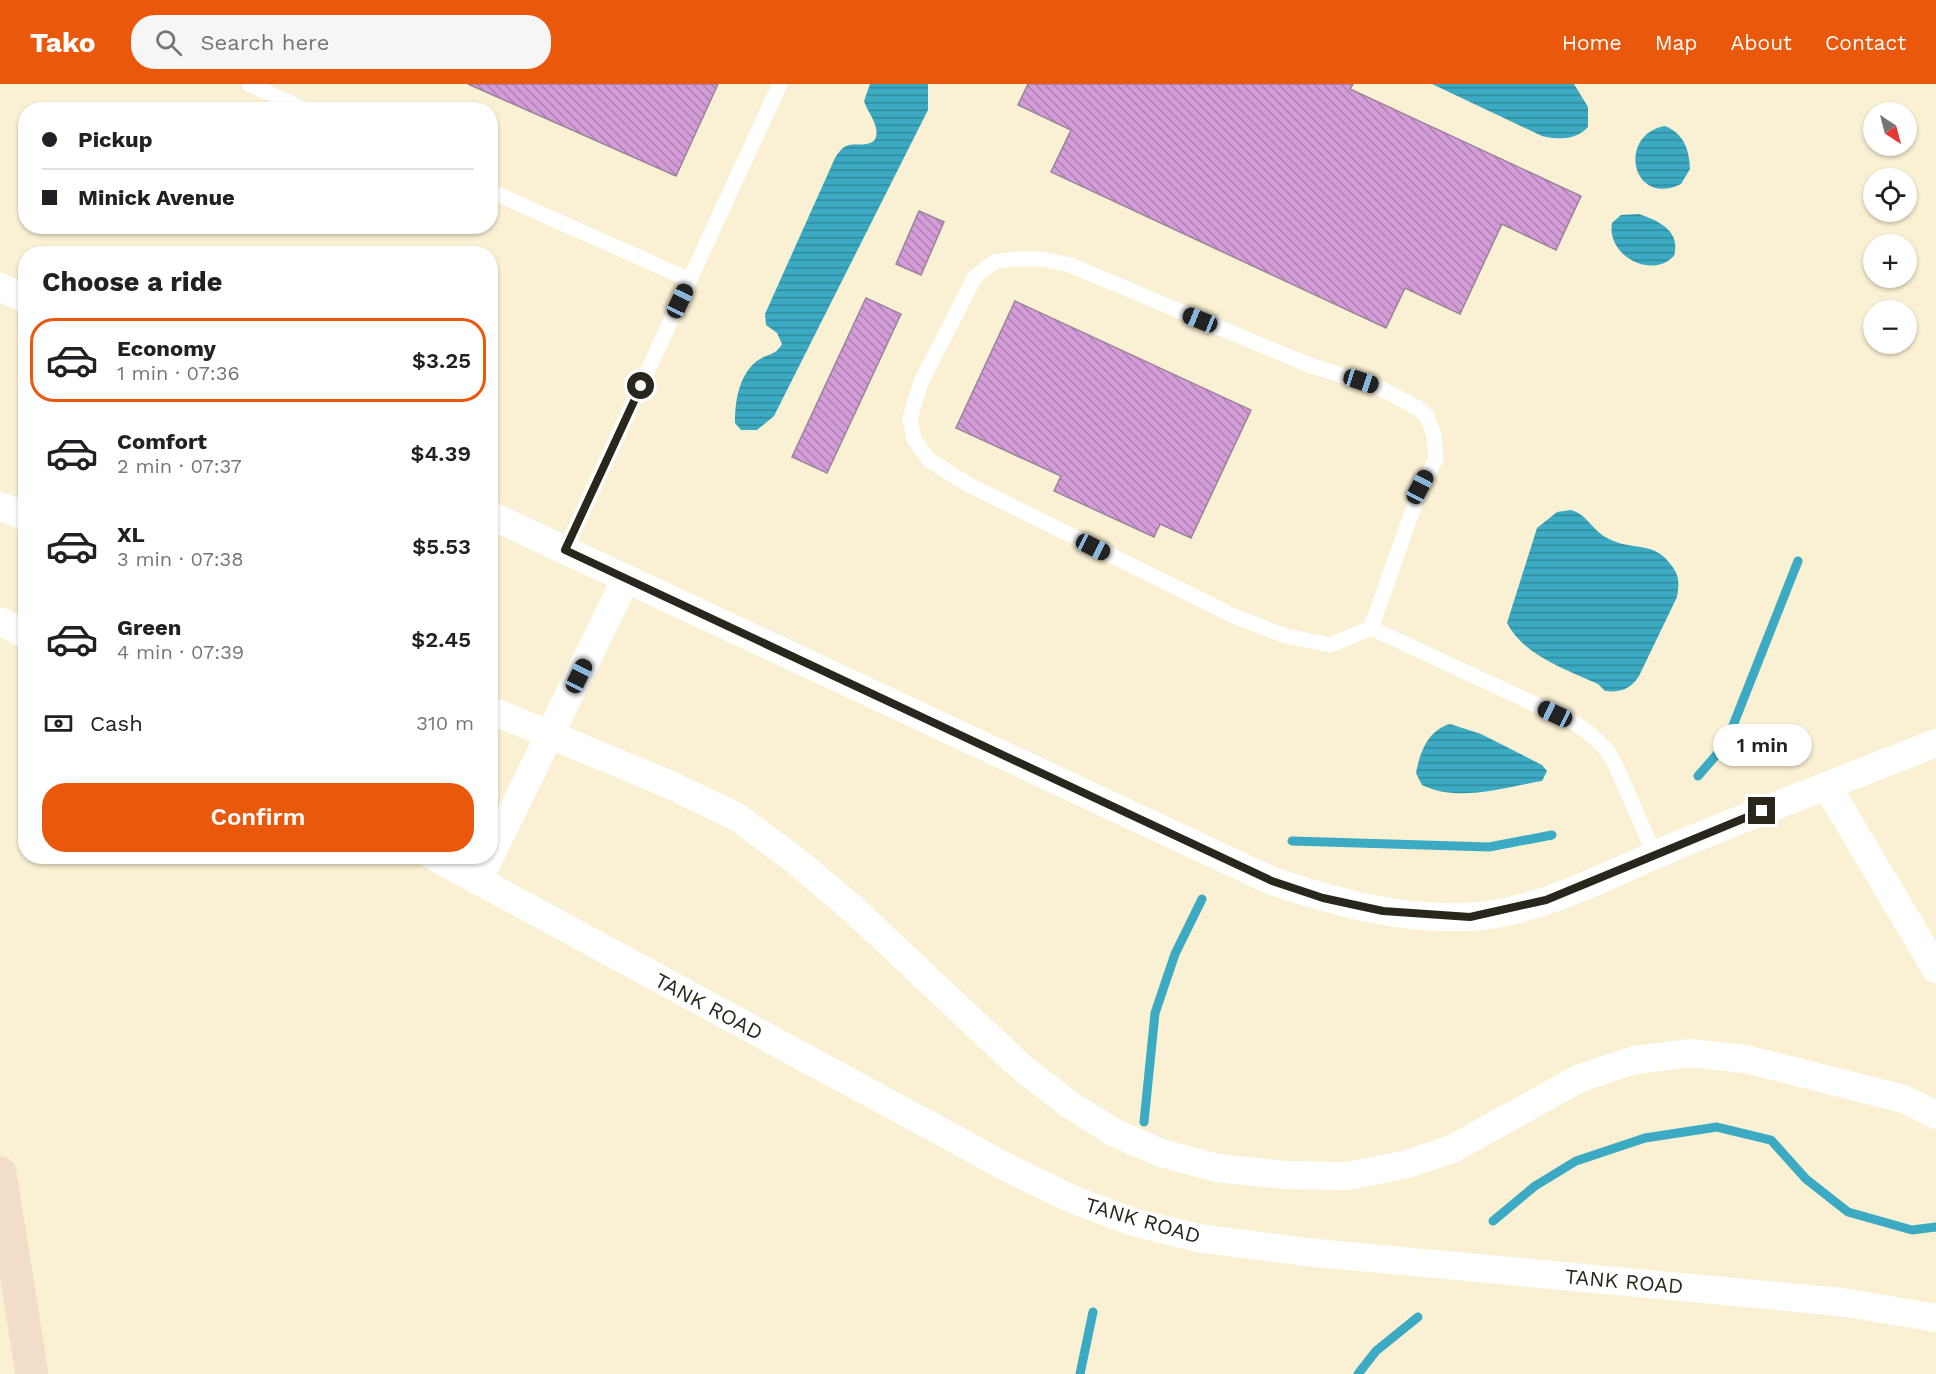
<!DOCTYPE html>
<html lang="en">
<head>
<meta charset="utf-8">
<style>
	body { margin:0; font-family:"Work Sans",sans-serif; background:#f6f6f6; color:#202124; height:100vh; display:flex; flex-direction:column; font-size:22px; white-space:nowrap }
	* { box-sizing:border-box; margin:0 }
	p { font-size:20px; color:#757577 }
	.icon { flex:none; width:33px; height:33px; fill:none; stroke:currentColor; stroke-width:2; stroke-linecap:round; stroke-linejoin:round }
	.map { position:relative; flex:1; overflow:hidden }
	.panel { position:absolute; left:18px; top:162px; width:480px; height:618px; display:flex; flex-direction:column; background:#fff; border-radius:24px; box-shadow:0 2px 4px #0004 }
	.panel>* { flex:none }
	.hud { position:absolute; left:18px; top:18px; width:480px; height:132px; border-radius:24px; box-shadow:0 2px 4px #0004; display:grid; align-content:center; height:132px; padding:0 24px; background:#fff }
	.needle { width:39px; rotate:144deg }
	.controls { position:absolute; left:1863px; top:18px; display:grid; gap:12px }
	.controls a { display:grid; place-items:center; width:54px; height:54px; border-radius:50%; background:#fff; box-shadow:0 2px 4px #0004; font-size:30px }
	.end { position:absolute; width:27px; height:27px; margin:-14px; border:8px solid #29261b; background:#fff; box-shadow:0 0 0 3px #fff }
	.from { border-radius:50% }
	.bubble { position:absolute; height:42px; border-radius:21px; background:#fff; box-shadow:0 2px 4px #0004; font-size:20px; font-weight:600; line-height:42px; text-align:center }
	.car { position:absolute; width:18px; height:36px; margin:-18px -9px; border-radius:8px; box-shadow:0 0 4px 2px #0007; background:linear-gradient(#222 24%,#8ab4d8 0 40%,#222 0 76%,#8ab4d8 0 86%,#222 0) }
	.hud b { display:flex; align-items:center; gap:21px; height:57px; font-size:22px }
	.hud b+b { border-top:2px solid #e0e0e0 }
	.hud i { width:15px; height:15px; background:#202124 }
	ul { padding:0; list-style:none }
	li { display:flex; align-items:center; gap:18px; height:84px; margin:0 12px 9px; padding:0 12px; border:3px solid transparent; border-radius:24px }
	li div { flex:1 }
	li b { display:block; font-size:22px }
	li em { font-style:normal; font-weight:600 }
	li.on { border-color:#ea580c }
	li>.icon { width:54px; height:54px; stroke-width:1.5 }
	h2 { padding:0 24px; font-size:27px; line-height:72px }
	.pay { display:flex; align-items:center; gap:15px; height:66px; padding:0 24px; font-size:22px }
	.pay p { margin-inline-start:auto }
	.action { display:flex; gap:12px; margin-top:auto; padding:12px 24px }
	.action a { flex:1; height:69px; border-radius:24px; background:#ea580c; color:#fff; font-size:24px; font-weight:600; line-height:69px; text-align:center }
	header { display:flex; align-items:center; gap:36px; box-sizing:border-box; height:84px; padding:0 30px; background:#ea580c; color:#fff }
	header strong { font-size:28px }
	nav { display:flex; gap:33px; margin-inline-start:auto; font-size:21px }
	.search { width:420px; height:54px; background:#f6f6f6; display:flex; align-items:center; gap:15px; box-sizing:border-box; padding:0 21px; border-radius:24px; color:#757577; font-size:22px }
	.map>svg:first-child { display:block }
	.water { fill:url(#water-rules) }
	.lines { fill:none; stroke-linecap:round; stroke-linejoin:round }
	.stream { stroke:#3baac2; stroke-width:9 }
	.building { fill:url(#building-back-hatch); stroke:#99849a; stroke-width:1.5 }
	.lane { stroke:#fff; stroke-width:15 }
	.street { stroke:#fff; stroke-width:28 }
	.secondary { stroke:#f2ddc8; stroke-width:33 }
	.route { stroke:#29261b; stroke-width:8 }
	.labels { text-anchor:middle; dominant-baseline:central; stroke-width:4.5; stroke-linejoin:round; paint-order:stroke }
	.street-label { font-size:21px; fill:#29261b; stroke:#fff }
</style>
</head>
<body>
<header>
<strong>Tako</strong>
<div class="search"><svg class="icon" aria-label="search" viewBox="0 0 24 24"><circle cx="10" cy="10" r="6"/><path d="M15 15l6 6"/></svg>Search here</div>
<nav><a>Home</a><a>Map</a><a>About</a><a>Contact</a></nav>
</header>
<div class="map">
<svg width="1936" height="1290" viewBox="0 0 1936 1290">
	<defs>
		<pattern id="water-rules" width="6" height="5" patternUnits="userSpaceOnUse" patternTransform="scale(1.5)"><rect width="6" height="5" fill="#3baac2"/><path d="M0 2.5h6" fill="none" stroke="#328a9d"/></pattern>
		<pattern id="building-back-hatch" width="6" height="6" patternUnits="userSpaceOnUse" patternTransform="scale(1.5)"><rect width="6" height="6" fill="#d49cd8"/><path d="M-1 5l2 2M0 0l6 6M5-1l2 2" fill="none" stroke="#ac7fae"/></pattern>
	</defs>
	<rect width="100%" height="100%" fill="#faf1d4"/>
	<g class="water">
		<path d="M870,0H928V26L774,332L757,346H741L735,339C735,317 739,288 760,275C770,269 776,271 782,260L777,249L766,241L765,230L835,74C838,69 843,62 849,61C860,59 880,65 876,44C874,34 867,27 864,17Z"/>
		<path d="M1432,0H1574L1588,23V43C1576,56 1559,56 1542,52Z"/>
		<path d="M1665,42C1684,50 1689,65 1690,85L1681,100C1631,124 1617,50 1665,42Z"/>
		<path d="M1639,130C1659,137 1681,147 1674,172C1651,196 1606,171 1612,139L1621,131Z"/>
		<path d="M1571,426C1588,431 1592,446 1607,454C1632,468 1653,455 1672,482C1680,493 1679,500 1677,513L1639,592C1631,605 1620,609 1605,607L1598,600C1566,585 1524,572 1507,539L1537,444L1557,428Z"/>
		<path d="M1450,640L1481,650L1542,681L1547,687L1542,697C1506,703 1457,719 1422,701L1416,689C1420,668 1428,646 1450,640Z"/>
	</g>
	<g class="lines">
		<g class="stream">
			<path d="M1698,692L1719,668L1732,644L1798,477"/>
			<path d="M1292,757L1489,763L1552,751"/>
			<path d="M1144,1038L1155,929L1175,870L1202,815"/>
			<path d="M1493,1137L1535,1102L1576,1077L1645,1054L1717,1043L1771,1056L1806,1095L1848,1128L1912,1146L1936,1143"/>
			<path d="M1080,1290L1093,1228"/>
			<path d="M1358,1290L1376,1267L1418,1233"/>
		</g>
	</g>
	<g class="building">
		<path d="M468,0H718L676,92Z"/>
		<path d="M1028,0H1353L1350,5L1581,112L1556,166L1502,140L1460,230L1405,204L1386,244L1051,88L1071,46L1018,21Z"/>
		<path d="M919,127L944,138L921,191L896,180Z"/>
		<path d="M866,214L901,230L827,389L792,373Z"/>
		<path d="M1015,217L1251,326L1191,454L1160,440L1154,453L1054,407L1061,392L956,344Z"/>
	</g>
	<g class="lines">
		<g class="lane">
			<path d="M249,0L306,26"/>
			<path d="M490,107L690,196"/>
			<path d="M565,466L780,0"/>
			<path d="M1371,544L1421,403L1436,375L1434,351L1427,332L1416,323L1376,302L1309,281L1070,181L1041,175H1015L994,178L975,193L921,298L910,335L914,355L929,376L971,402L1236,533L1286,552L1330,561L1371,544L1573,638L1589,649L1606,665L1616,682L1655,771"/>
		</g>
		<g class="street">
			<path d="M0,203L26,215"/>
			<path d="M0,422L26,433"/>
			<path d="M490,431L1272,797C1335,818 1400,836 1468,833C1537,830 1614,788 1678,761C1763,726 1850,693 1936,659"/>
			<path d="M0,537L26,551"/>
			<path d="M490,626L666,699L737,733L795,776L854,826L1020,982L1069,1020L1113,1048L1161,1069L1217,1084L1285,1091L1347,1092L1404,1081L1452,1065L1580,994L1635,976L1690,969L1745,975L1904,1015L1936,1031"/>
			<path d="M1827,702L1936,885"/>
			<path d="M433,772L1010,1085L1074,1116L1133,1138L1198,1154L1306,1168L1841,1218L1936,1234"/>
			<path d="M478,797L626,495"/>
		</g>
		<path class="secondary" d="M0,1089L32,1290"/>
	</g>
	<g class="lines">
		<path class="route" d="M641,302L565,466L1272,797L1323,814L1383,827L1470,833L1546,816L1762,727"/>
	</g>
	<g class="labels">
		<g class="street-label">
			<text transform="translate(709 922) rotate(28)">TANK ROAD</text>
			<text transform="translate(1143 1136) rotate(16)">TANK ROAD</text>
			<text transform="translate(1624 1197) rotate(5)">TANK ROAD</text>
		</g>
	</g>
</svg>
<div class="controls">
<a><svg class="needle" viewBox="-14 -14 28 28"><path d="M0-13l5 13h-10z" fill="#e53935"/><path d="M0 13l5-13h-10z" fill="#757577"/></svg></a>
<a><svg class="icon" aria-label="locate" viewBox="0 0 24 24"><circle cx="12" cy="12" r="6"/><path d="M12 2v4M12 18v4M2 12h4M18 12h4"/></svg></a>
<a>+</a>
<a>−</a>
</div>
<i class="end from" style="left:641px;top:302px"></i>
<i class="end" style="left:1762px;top:727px"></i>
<div class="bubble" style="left:1713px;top:640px;width:99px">1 min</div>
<i class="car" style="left:680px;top:217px;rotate:25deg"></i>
<i class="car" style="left:1200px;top:236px;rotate:292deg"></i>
<i class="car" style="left:1361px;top:297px;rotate:108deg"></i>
<i class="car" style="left:1420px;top:403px;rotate:28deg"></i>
<i class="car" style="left:1093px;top:463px;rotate:117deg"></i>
<i class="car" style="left:579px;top:592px;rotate:26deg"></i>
<i class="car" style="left:1555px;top:630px;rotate:295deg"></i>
<div class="hud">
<b><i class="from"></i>Pickup</b>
<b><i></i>Minick Avenue</b>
</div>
<section class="panel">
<h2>Choose a ride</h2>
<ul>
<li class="on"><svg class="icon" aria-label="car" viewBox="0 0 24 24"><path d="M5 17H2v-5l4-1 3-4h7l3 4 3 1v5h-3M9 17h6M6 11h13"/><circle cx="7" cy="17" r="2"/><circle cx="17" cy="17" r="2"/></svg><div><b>Economy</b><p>1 min · 07:36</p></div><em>$3.25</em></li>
<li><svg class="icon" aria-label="car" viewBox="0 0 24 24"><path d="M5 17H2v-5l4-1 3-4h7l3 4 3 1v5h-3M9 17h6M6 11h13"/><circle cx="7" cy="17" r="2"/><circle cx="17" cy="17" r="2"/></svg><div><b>Comfort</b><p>2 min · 07:37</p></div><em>$4.39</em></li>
<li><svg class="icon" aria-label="car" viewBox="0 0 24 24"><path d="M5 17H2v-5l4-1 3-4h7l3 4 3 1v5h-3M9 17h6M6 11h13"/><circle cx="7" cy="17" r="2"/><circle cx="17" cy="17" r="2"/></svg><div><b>XL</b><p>3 min · 07:38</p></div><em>$5.53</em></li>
<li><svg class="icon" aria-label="car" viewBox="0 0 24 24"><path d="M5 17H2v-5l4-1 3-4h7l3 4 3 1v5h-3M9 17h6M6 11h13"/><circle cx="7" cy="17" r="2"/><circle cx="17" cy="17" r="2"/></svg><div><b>Green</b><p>4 min · 07:39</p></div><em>$2.45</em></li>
</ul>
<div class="pay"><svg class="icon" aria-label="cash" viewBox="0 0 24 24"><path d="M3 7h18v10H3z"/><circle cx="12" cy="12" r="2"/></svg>Cash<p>310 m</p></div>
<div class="action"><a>Confirm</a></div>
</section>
</div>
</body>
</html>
